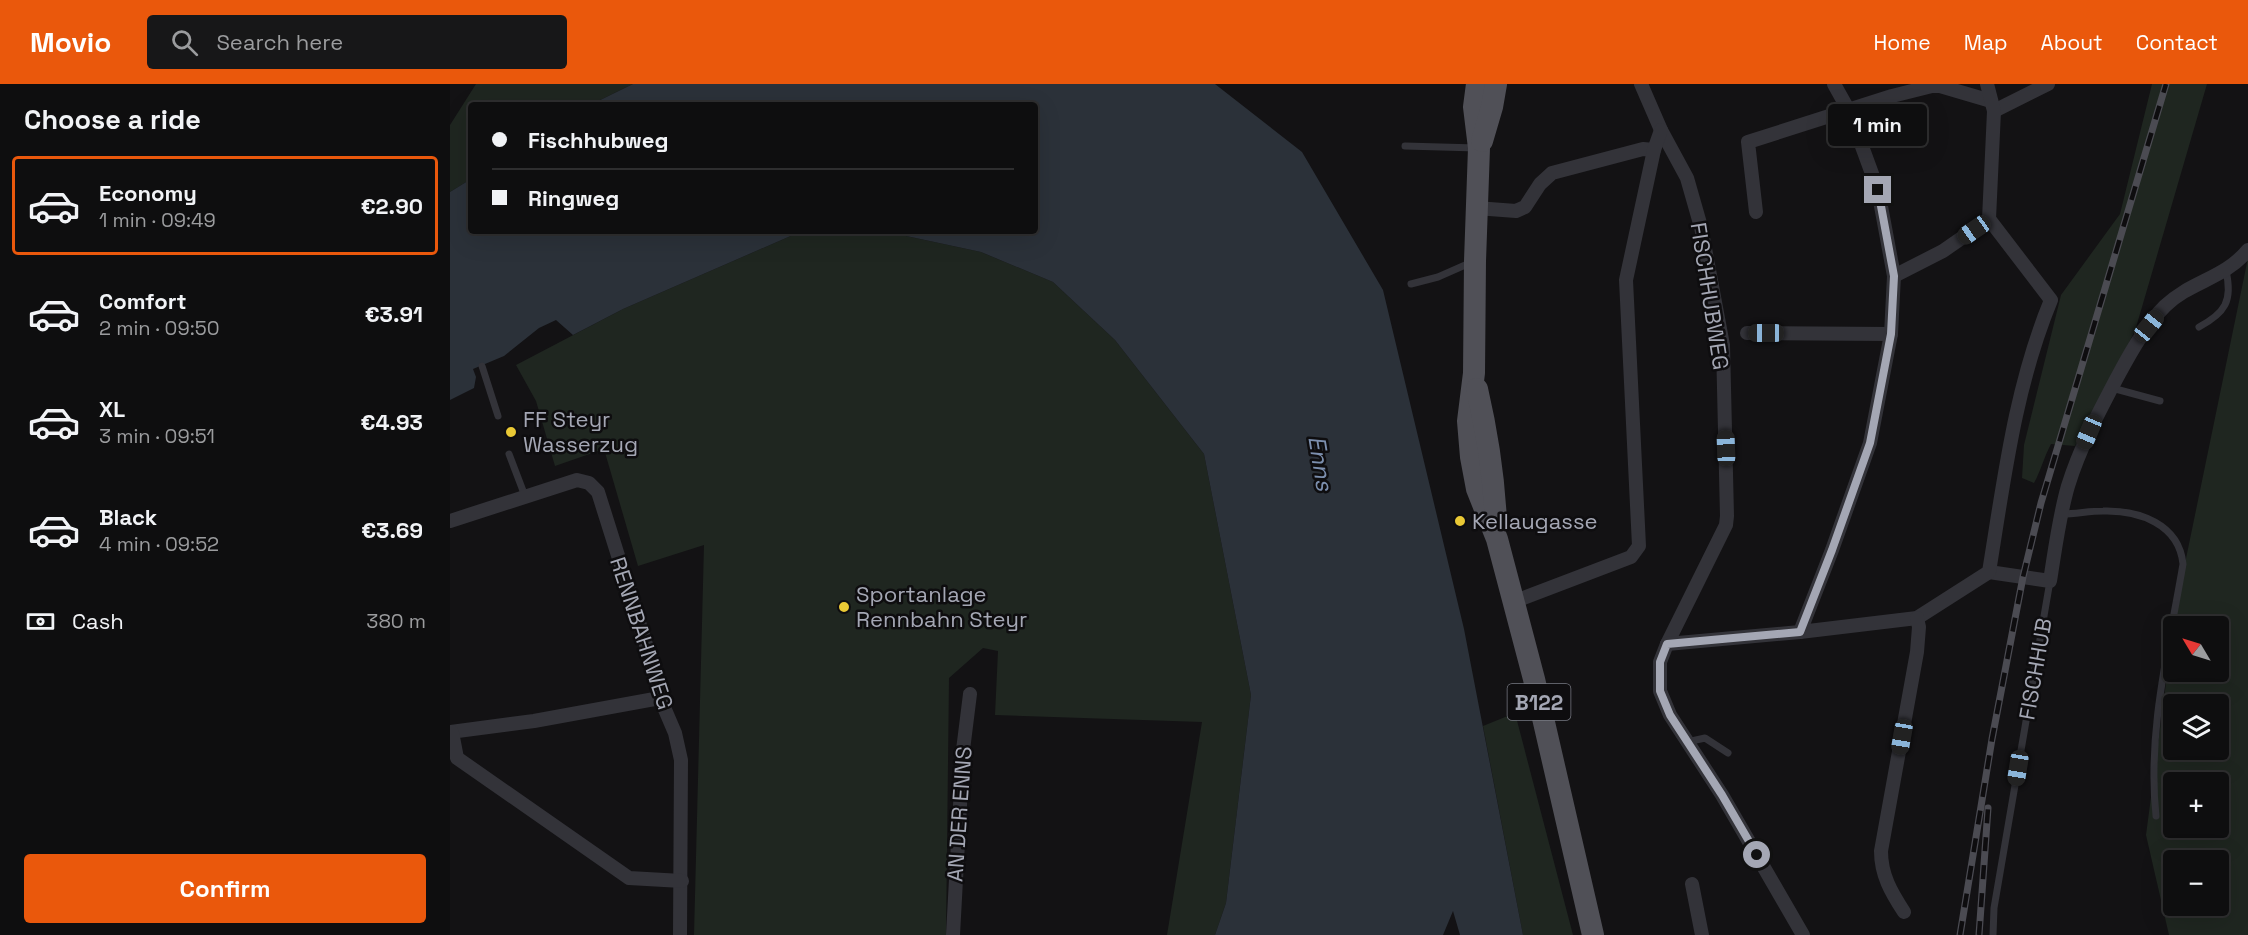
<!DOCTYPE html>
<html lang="en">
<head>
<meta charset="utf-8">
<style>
	body { margin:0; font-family:"Space Grotesk",sans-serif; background:#171718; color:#f1f3f6; height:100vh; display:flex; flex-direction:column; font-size:22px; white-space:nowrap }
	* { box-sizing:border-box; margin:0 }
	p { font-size:20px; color:#9b9c9e }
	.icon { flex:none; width:33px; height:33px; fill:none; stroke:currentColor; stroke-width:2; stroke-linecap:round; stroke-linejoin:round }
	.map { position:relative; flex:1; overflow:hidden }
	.drawer { display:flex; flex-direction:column; background:#0e0e0f; width:450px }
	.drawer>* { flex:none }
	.guide { position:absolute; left:18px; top:18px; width:570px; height:132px; border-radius:6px; box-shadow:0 6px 24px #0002,0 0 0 2px #2e2e2f; display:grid; align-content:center; height:132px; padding:0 24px; background:#0e0e0f }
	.needle { width:39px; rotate:308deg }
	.buttons { position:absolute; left:1713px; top:532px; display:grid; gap:12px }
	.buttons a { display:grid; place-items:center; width:66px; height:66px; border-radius:6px; background:#0e0e0f; box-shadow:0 6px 24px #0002,0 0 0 2px #2e2e2f; font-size:30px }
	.end { position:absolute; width:27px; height:27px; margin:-14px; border:8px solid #a4a7b4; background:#111; box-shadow:0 0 0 3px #111 }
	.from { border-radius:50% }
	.bubble { position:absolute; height:42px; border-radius:6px; background:#0e0e0f; box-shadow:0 6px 24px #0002,0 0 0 2px #2e2e2f; font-size:20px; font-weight:800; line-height:42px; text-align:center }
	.car { position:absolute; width:18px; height:36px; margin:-18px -9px; border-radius:8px; box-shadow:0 0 4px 2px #0007; background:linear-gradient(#222 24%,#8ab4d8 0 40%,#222 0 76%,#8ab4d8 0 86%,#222 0) }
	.guide b { display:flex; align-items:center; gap:21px; height:57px; font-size:22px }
	.guide b+b { border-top:2px solid #2e2e2f }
	.guide i { width:15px; height:15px; background:#f1f3f6 }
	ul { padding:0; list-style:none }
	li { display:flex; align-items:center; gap:18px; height:99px; margin:0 12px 9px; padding:0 12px; border:3px solid transparent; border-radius:6px }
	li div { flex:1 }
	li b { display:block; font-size:22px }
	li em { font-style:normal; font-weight:800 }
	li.current { border-color:#ea580c }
	li>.icon { width:54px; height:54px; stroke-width:1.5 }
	h2 { padding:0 24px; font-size:27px; line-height:72px }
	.pay { display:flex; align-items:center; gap:15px; height:66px; padding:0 24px; font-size:22px }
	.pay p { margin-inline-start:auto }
	.cta { display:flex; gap:12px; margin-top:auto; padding:12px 24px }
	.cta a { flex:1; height:69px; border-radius:6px; background:#ea580c; color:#fff; font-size:24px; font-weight:800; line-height:69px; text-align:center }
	header { display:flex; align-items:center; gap:36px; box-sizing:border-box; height:84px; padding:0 30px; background:#ea580c; color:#fff }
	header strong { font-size:28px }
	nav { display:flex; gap:33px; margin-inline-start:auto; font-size:21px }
	.search { width:420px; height:54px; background:#171718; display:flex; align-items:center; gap:15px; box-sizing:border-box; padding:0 21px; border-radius:6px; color:#9b9c9e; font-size:22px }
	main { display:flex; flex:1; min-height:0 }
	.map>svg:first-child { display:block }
	.green { fill:#1f2620; fill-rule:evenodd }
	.water { fill:#2b3139 }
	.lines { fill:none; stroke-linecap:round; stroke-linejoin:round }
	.lane { stroke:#333339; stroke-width:7 }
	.street { stroke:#333339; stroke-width:14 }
	.primary { stroke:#505057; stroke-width:22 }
	.rail-casing { stroke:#4b4b52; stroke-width:7 }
	.rail { stroke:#0e0d0f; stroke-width:4.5; stroke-dasharray:14; stroke-linecap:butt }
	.route { stroke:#a4a7b4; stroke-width:8 }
	.poi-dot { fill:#eac935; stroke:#0e0d0f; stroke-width:2 }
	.labels { text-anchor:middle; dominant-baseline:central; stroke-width:5; stroke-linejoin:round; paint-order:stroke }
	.shield { fill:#0e0d0f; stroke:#777982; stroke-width:1.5 }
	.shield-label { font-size:21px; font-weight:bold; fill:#a4a7b4 }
	.street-label { font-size:22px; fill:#a4a7b4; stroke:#0e0d0f }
	.poi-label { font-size:22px; fill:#a4a7b4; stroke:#0e0d0f; text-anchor:start }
	.water-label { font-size:24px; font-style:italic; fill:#7c8fae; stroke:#0e0d0f }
</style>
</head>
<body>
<header>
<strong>Movio</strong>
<div class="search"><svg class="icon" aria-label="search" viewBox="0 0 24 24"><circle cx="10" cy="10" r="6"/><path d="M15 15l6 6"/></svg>Search here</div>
<nav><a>Home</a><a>Map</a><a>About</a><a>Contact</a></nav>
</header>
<main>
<section class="drawer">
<h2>Choose a ride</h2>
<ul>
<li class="current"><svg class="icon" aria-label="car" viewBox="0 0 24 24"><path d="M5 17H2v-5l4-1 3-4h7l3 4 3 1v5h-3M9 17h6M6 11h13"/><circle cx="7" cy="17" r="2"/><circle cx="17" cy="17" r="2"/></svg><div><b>Economy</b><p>1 min · 09:49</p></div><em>€2.90</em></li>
<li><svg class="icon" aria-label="car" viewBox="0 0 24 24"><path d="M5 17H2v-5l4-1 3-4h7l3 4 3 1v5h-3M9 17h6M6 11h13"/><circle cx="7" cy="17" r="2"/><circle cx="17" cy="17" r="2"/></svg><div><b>Comfort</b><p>2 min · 09:50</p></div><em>€3.91</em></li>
<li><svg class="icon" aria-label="car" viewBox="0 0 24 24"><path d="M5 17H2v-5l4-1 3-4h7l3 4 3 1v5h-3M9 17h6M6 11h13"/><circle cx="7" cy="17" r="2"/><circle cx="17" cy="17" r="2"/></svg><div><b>XL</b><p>3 min · 09:51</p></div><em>€4.93</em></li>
<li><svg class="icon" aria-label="car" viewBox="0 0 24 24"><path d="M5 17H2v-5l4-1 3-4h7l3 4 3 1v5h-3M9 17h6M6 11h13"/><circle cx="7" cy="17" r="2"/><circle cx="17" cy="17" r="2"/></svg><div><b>Black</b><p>4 min · 09:52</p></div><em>€3.69</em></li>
</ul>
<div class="pay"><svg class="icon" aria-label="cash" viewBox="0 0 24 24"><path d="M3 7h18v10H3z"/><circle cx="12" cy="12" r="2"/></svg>Cash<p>380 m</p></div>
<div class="cta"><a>Confirm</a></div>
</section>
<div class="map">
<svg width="1798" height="851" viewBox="0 0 1798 851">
	<rect width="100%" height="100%" fill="#131214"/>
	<g class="green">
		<path d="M26,0H183L140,21H21V95L0,108V41Z"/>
		<path d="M1702,0H1757L1685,247L1625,362L1601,360C1594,373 1591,386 1584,399L1572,394L1574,361L1611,211L1670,130Z"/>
		<path d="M352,147H433L531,168L603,198L665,256L754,370L801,611L776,819L765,851H717L752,638L545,631L548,567L533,564L499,594L496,851H244L254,461L188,482L154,365L105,382L86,317L66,281L173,225Z"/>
		<path d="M1798,174V851H1719L1696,751L1726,523ZM1724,543H1768V588H1724ZM1724,621H1768V666H1724ZM1724,699H1768V744H1724ZM1724,777H1768V822H1724Z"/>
		<path d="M1065,629L1123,851H1073L1033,642Z"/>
	</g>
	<g class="water">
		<path d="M183,0H765L852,68L933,206L1014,545L1073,851H1010L1003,827L993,851H765L776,819L801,611L754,370L665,256L603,198L531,168L433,147H422H585V21H140Z"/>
		<path d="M21,95V147H352L173,225L123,251L106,236L89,244L54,272L23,285L26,293L24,304L0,316V108Z"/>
	</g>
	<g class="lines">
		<g class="lane">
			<path d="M955,62L1027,64"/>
			<path d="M961,200L988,193L1022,178"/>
			<path d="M1749,243C1775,229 1783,217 1776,187"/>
			<path d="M32,282L48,332"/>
			<path d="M1662,304L1710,317"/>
			<path d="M59,370L75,412"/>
			<path d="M1612,430C1626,430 1639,427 1653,427C1689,426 1729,440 1733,480C1719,563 1697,648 1706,732"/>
			<path d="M1237,658L1255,654L1278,669"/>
			<path d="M1543,851L1544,824L1600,497"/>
		</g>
		<g class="street">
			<path d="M1191,0L1211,46L1237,94L1251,143L1273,261L1277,432L1276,441L1217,560L1210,578V607L1220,631L1272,711L1353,851"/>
			<path d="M1544,27L1598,0"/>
			<path d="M1026,124L1066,127L1075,123L1090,100L1102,89L1193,65L1204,66"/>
			<path d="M1306,128L1298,58L1442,12L1482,2H1490L1541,17"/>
			<path d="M1444,192L1493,167L1539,135L1544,27L1537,0"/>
			<path d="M1297,249L1441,250"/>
			<path d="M0,437L127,396L139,399L148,408L210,605V614L225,649L231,676L230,851"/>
			<path d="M1539,488L1600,497C1605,466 1609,433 1618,402C1630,363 1650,326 1669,290C1682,266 1696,241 1715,222C1741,197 1774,195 1798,166"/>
			<path d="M1063,518L1181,473L1189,462L1176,196L1204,66L1211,46"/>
			<path d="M1350,548L1382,466L1420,359L1441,250L1444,192L1428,106L1399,27L1384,0"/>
			<path d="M1217,560L1350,548L1467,534L1539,488C1554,396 1565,303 1601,216L1539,135"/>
			<path d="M0,648L84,637L210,614"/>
			<path d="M2,648L7,674L179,794L232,797"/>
			<path d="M1242,800L1252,851"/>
			<path d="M1454,828C1441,808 1431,791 1431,767L1467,568L1469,543L1467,534"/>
			<path d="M503,851L513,666L520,610"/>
		</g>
		<g class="primary">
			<path d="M1027,0L1024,23L1029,64L1025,177L1024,289L1018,337L1021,373L1027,405L1047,455L1084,595L1143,851"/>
			<path d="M1032,57L1042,23L1046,0"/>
			<path d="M1027,305C1037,348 1044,394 1046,438"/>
		</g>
		<g class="rail-casing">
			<g id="rail">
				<path d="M1510,851L1542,655L1573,493L1591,419L1716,0"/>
				<path d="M1529,851L1538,724"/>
			</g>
		</g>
		<use href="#rail" class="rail"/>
	</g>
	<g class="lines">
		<path class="route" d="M1307,771L1272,711L1220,631L1210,607V578L1217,560L1350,548L1382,466L1420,359L1441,250L1444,192L1428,106"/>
	</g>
	<g class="poi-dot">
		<circle cx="61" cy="348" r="6"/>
		<circle cx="1010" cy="437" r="6"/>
		<circle cx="394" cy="523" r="6"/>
	</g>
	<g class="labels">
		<rect class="shield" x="1057.5" y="600" width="63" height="36" rx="4.5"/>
		<g class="shield-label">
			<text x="1089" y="618">B122</text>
		</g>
		<g class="street-label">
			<text transform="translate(1260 212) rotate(81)">FISCHHUBWEG</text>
			<text transform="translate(192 549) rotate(72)">RENNBAHNWEG</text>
			<text transform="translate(1585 585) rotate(-80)">FISCHHUB</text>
			<text transform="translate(509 730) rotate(-86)">AN DER ENNS</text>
		</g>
		<g class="poi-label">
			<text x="73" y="335">FF Steyr<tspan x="73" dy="25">Wasserzug</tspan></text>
			<text x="1022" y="437">Kellaugasse</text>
			<text x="406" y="510">Sportanlage<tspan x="406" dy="25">Rennbahn Steyr</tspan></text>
		</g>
		<g class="water-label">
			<text transform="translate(871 379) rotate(81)">Enns</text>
		</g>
	</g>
</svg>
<div class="buttons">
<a><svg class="needle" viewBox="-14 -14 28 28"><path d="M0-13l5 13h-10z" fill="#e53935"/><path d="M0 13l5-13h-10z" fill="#9b9c9e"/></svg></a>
<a><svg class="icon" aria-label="layers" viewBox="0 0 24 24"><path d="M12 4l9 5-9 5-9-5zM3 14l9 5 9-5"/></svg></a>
<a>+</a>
<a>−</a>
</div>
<i class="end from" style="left:1307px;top:771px"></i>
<i class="end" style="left:1428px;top:106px"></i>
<div class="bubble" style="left:1378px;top:20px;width:99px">1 min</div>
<i class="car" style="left:1524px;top:146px;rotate:235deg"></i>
<i class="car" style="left:1699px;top:242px;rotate:39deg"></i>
<i class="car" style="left:1316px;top:249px;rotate:270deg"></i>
<i class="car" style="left:1639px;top:348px;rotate:203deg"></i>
<i class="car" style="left:1276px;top:364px;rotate:358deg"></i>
<i class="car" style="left:1452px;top:653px;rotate:190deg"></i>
<i class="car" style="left:1568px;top:684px;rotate:189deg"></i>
<div class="guide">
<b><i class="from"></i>Fischhubweg</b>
<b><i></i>Ringweg</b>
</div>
</div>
</main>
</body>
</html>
